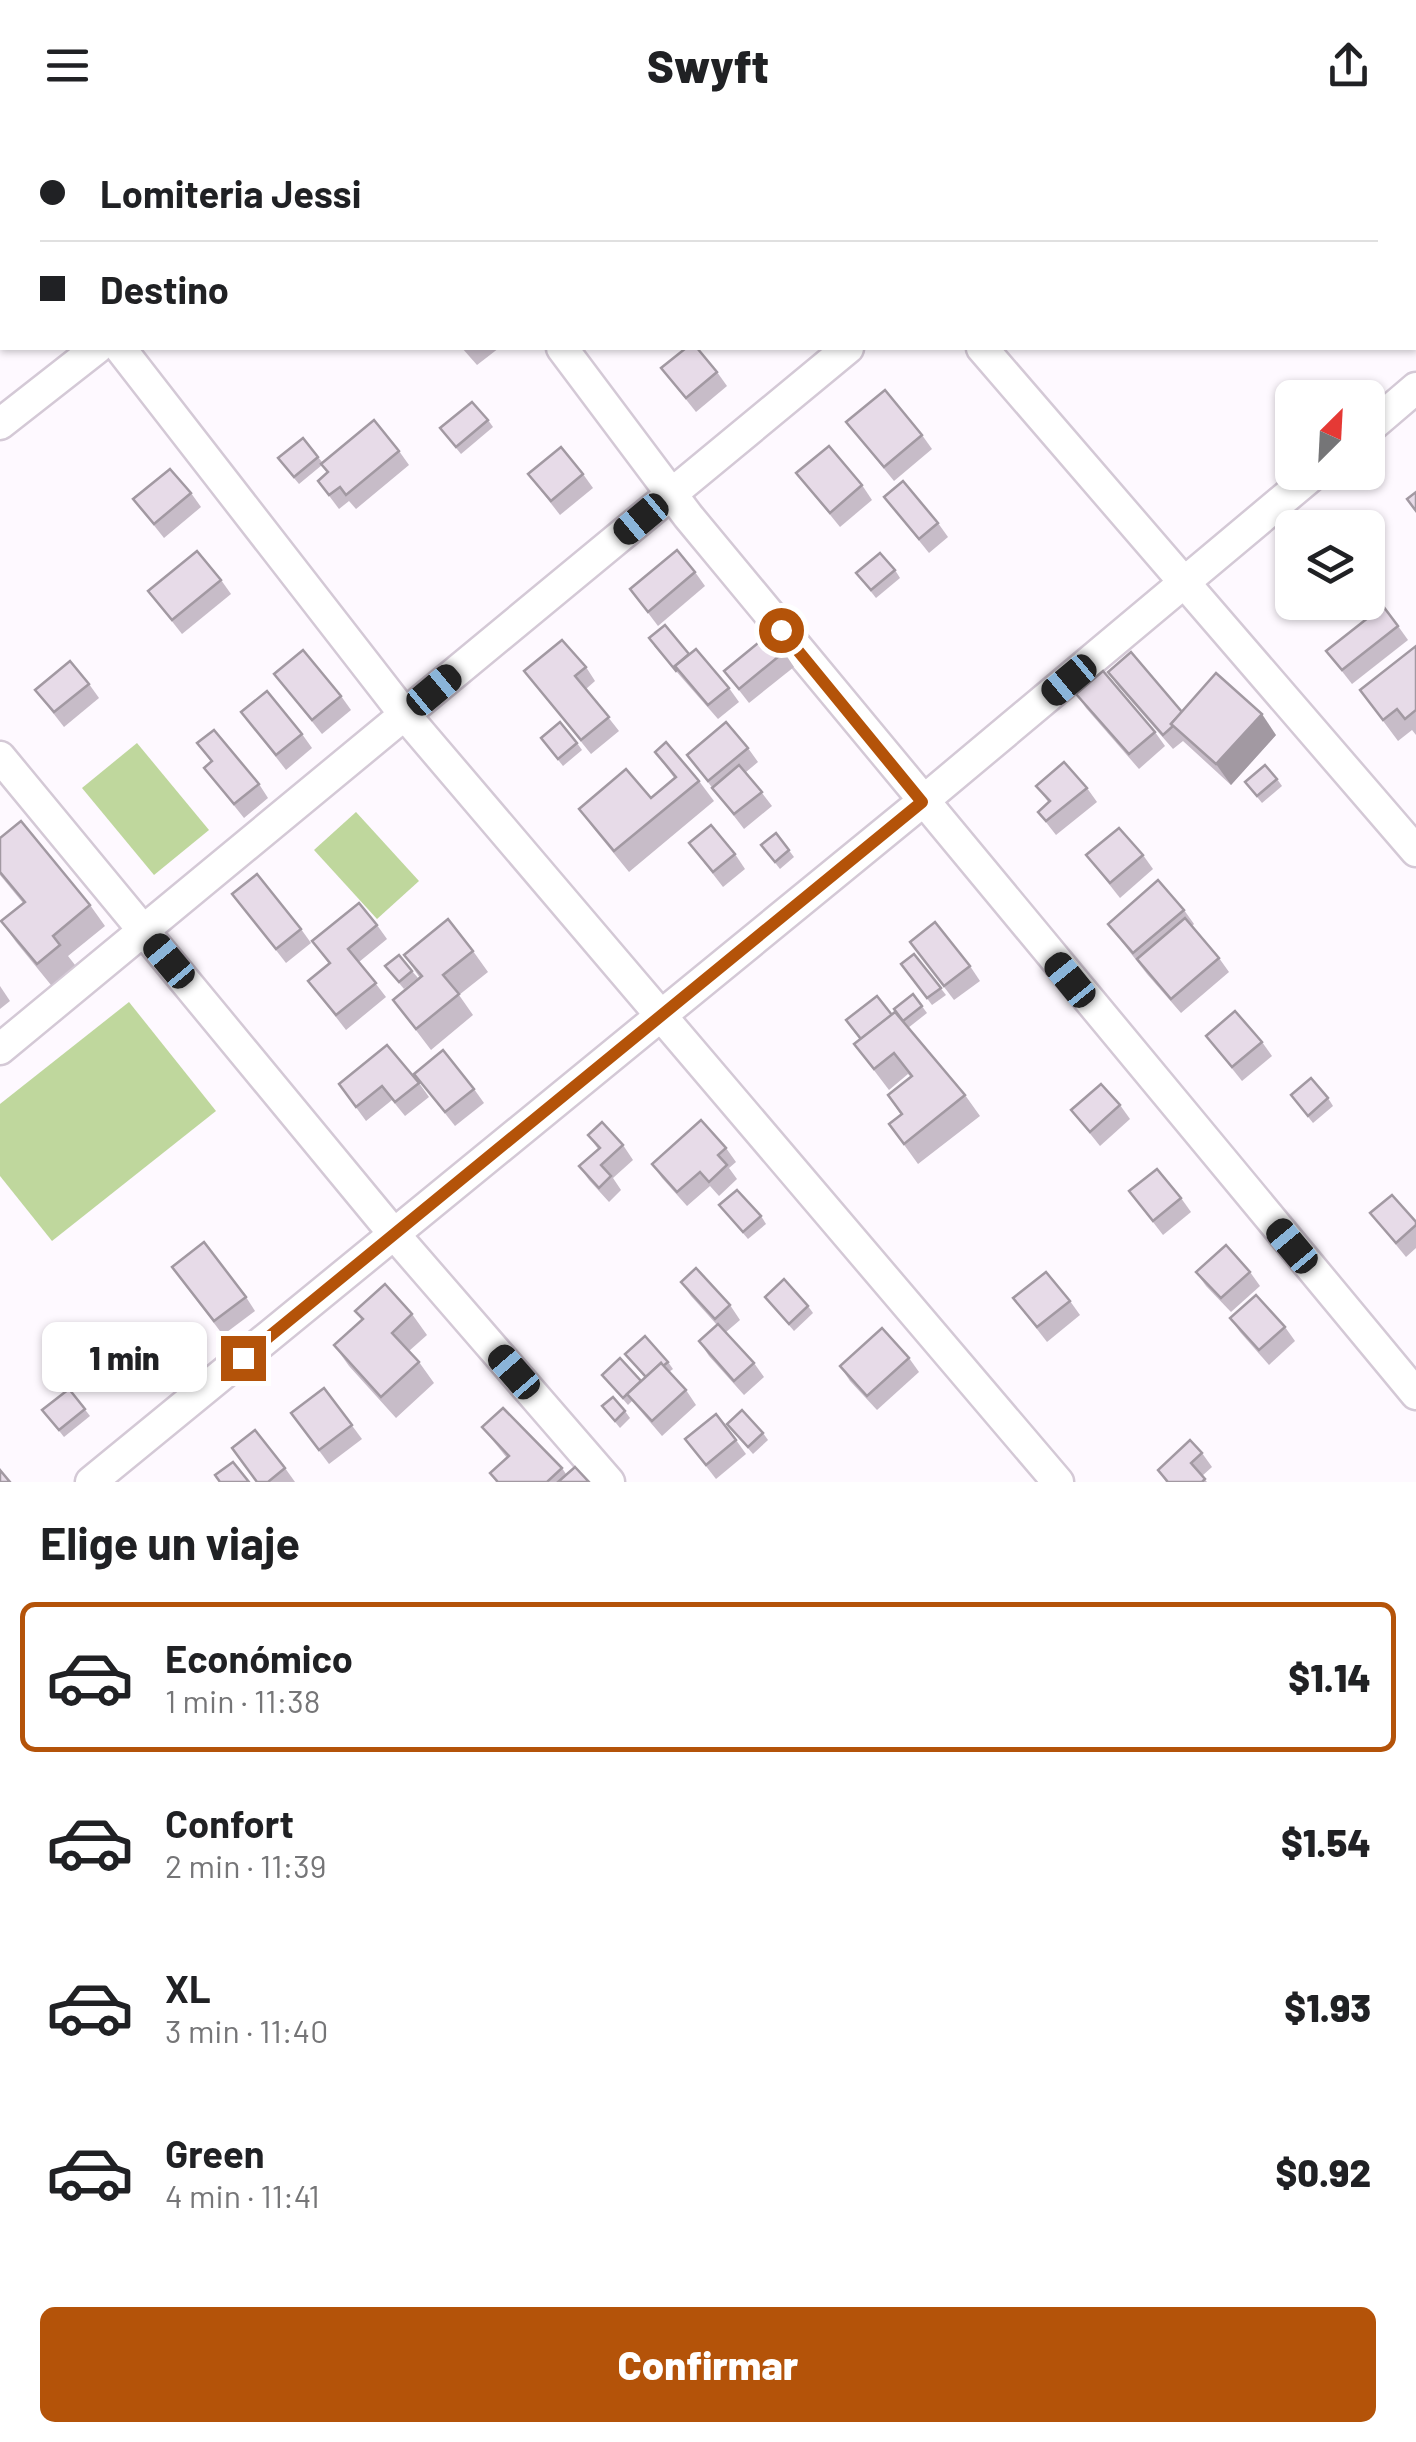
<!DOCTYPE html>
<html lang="es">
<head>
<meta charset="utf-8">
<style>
	body { margin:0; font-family:Barlow,sans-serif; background:#f2f2f2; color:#202124; height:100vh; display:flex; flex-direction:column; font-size:38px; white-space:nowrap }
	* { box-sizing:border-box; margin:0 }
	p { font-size:32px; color:#757577 }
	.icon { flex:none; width:55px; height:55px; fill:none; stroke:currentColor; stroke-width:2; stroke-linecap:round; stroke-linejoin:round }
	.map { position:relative; height:1352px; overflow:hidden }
	.sheet { display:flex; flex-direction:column; background:#fff; flex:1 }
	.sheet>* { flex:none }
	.hud { position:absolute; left:0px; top:0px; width:1418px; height:220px; box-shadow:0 2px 8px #0004; display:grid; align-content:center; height:220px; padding:0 40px; background:#fff }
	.needle { width:65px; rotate:24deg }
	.fabs { position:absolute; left:1275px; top:250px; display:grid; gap:20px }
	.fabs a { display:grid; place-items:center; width:110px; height:110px; border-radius:15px; background:#fff; box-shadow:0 2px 8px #0004; font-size:50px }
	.end { position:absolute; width:45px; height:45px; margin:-22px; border:12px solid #b45309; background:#fff; box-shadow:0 0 0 5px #fff }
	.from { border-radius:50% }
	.bubble { position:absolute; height:70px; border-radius:15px; background:#fff; box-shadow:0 2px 8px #0004; font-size:32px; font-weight:800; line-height:70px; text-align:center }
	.car { position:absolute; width:30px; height:60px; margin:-30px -15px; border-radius:12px; box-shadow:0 0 8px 2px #0007; background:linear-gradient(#222 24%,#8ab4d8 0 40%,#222 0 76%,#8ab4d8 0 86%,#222 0) }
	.hud b { display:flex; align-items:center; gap:35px; height:95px; font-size:38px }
	.hud b+b { border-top:2px solid #e0e0e0 }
	.hud i { width:25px; height:25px; background:#202124 }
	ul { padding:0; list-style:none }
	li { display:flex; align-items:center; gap:30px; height:150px; margin:0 20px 15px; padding:0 20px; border:5px solid transparent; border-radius:15px }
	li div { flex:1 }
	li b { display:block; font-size:38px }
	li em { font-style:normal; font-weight:800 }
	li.active { border-color:#b45309 }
	li>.icon { width:90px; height:90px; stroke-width:1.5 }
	h2 { padding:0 40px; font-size:45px; line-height:120px }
	.action { display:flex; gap:20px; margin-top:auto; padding:20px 40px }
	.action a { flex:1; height:115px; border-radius:15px; background:#b45309; color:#fff; font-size:40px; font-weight:800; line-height:115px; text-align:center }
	header { display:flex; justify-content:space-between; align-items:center; height:130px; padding:0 40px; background:#fff; font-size:45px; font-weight:800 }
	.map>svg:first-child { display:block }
	.green { fill:#bfd79d }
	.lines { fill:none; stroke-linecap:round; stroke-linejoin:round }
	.street-casing { stroke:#d4c9d6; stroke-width:35 }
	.street { stroke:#fff; stroke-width:30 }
	.wall { fill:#c7bcc8 }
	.shaded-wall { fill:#a299a2 }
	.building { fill:#e7dbe8; stroke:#a299a2; stroke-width:2.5 }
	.route { stroke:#b45309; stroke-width:12 }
</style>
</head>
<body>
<header><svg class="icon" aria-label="menu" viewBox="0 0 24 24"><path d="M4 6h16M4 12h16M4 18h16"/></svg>Swyft<svg class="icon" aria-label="share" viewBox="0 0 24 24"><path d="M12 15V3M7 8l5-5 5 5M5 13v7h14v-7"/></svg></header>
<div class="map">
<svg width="1416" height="1352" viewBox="0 0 1416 1352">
	<rect width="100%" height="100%" fill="#fef9ff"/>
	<g class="green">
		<path d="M137,613L209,700L154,745L82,658Z"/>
		<path d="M356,682L419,751L377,789L314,720Z"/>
		<path d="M129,872L216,981L52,1111L0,1046V974Z"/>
	</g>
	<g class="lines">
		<g class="street-casing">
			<g id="street">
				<path d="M137,0L140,2"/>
				<path d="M388,0L391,2"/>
				<path d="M805,0L807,2"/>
				<path d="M1255,0L1257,2"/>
				<path d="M353,2L357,0"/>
				<path d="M459,2L462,0"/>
				<path d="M1109,2L1112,0"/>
				<path d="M1415,177L1416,178"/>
				<path d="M120,218L405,585L1058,1352"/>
				<path d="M562,218L688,386L1416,1264"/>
				<path d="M982,218L1416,721"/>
				<path d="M0,294L97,218"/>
				<path d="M1368,299L1416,258"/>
				<path d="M0,627L394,1104L609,1352"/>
				<path d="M0,919L848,218"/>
				<path d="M91,1352L922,672L1316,342"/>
			</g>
		</g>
		<use href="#street" class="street"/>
	</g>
	<g class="wall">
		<path d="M554,0H585L586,1L584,2H556Z"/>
		<path d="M462,218H499L477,235Z"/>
		<path d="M661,238L717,242L727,256L696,282Z"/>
		<path d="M488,290L493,297L461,324L440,298Z"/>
		<path d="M846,292L922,305L932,319L894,351Z"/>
		<path d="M303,308L322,332L399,321L409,335L356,379L349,371L339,379L318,351L327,343L322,335L299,354L283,335Z"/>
		<path d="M796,343L862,355L872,370L840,397Z"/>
		<path d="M528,344H583L593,358L560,385Z"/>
		<path d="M191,363L201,377L164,408L133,369Z"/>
		<path d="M884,367L938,393L948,407L929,423Z"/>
		<path d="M895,440L900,448L876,468L856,443Z"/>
		<path d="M695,442L705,456L658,496L630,459Z"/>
		<path d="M221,450L231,464L182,504L148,461Z"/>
		<path d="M1398,496L1408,510L1352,554L1326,521Z"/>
		<path d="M654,516L689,524L729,558L739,572L718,589Z"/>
		<path d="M1416,516V605L1412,600L1398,611L1360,560Z"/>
		<path d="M784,522L794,537L749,573L724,541Z"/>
		<path d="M586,537L595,551L586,559L619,601L591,624L524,541Z"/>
		<path d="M1108,542L1182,582L1276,605L1231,655L1183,611L1173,619L1118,556Z"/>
		<path d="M274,544L341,566L351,580L322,604Z"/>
		<path d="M89,554L99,568L64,597L35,560Z"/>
		<path d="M1076,564L1155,602L1165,616L1139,639L1086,578Z"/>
		<path d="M241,582L302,604L312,618L286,640Z"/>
		<path d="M541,608L577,613L582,620L563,636Z"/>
		<path d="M197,613L259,654L268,668L244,688L204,638L211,632Z"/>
		<path d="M748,618L758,632L746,642L772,676L744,699L687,625Z"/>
		<path d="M655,622L699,651L714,671L629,742L594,699L579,679L651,668L675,649Z"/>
		<path d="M1277,649L1282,656L1262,673L1245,652Z"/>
		<path d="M1036,656L1087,658L1097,672L1056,705L1038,682L1049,673Z"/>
		<path d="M776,703L794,727L780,739L761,715Z"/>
		<path d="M0,708L90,775L105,796L68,826L75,835L51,855L16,812L1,791L23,773L0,745Z"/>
		<path d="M689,713L735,724L745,739L723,757Z"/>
		<path d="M1086,725H1143L1153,739L1120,768Z"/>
		<path d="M232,764L301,799L311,813L286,833Z"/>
		<path d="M1184,780L1194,794L1192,796L1219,828L1229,842L1181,883L1147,844L1108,794Z"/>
		<path d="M377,795L387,809L359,832L386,867L346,900L308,851L329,834L312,811Z"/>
		<path d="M910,812L970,836L980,851L954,870Z"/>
		<path d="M473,821L488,842L459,865L473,885L431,920L393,870L420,848L404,825Z"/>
		<path d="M914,824L946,865L932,875L901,834Z"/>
		<path d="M385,836L412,841L418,848L404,859Z"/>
		<path d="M0,856L10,871L0,879Z"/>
		<path d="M913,864L927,883L908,898L965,965L980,986L918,1034L889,994L901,985L888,965L911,947L908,944L889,960L854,914L860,910L846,890L892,885L904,893L894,879Z"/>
		<path d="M1206,906L1262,912L1272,926L1242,951Z"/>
		<path d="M414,944L474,959L484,973L455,996Z"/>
		<path d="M419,953L429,967L405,986L392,970L366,991L339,954Z"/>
		<path d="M1291,965L1328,968L1333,976L1313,993Z"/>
		<path d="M1120,975L1130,989L1100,1016L1071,980Z"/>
		<path d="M588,1005L623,1015L633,1030L613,1048L621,1060L609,1072L589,1050L579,1036L598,1019Z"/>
		<path d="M726,1018L736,1032L729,1038L737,1049L719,1066L710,1056L687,1076L662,1048L652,1034Z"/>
		<path d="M1129,1061L1181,1068L1191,1082L1163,1105Z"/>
		<path d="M719,1075L761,1086L766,1094L748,1109Z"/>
		<path d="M1370,1083L1416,1092V1118L1406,1127Z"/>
		<path d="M1196,1142H1250L1260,1156L1231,1182L1206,1156Z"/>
		<path d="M182,1151L246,1167L255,1181L223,1205Z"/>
		<path d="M681,1152L730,1175L740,1190L726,1202L754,1233L764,1247L744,1265L709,1226L699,1211L717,1195L691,1166Z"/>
		<path d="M765,1167L808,1176L813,1183L794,1201Z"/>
		<path d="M1013,1168L1070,1171L1080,1185L1047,1212Z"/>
		<path d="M355,1181L412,1184L427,1205L409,1221L419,1232L434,1253L396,1288L349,1236L334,1215L362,1190Z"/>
		<path d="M1230,1188L1285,1197L1295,1211L1269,1235L1240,1202Z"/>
		<path d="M625,1224L668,1232L673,1239L669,1242L686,1260L696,1275L662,1306L632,1271L628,1275L602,1245L641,1251L645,1248Z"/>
		<path d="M909,1228L919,1242L877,1280L850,1251L840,1236Z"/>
		<path d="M324,1258L362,1309L329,1334L291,1283Z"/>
		<path d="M69,1259L90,1286L64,1307L48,1287Z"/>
		<path d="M602,1276L625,1281L630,1288L620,1298Z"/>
		<path d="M727,1294L763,1303L768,1310L753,1324Z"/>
		<path d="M482,1297L562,1338L566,1344L589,1352H496L490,1343L507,1328Z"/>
		<path d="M685,1309L736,1310L746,1324L716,1349Z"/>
		<path d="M1202,1323L1212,1337L1202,1346L1207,1352H1166L1158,1340Z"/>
		<path d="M285,1338L295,1352H257Z"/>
	</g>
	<path class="shaded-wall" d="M1262,584L1276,605L1231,655L1216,634Z"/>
	<g class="building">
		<path d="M520,0H543L546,2H522Z"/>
		<path d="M686,218H697L717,242L686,268L661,238Z"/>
		<path d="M885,260L922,305L884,337L846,292Z"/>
		<path d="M472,272L488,290L456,317L440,298Z"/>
		<path d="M374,290L399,321L346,365L340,357L329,365L318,351L328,342L321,334Z"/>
		<path d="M303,308L318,327L294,347L278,328Z"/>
		<path d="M829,316L862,355L830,383L796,343Z"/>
		<path d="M561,317L583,344L551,371L528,344Z"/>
		<path d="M170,339L191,363L154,394L133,369Z"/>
		<path d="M903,351L938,393L919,409L884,367Z"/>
		<path d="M1416,362V381L1407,369Z"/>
		<path d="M677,420L695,442L648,482L630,459Z"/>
		<path d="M197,421L221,450L172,490L148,461Z"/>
		<path d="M880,423L895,440L871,460L856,443Z"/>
		<path d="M1383,476L1398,496L1342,540L1326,521Z"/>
		<path d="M665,495L689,524L675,536L678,539L676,541L649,508Z"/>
		<path d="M769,504L784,522L739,559L724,541Z"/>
		<path d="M562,510L586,537L575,546L609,587L581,610L524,541Z"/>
		<path d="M1416,516V580L1405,589L1397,579L1383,590L1360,560Z"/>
		<path d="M696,519L729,558L708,575L675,536Z"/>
		<path d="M303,520L341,566L312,590L274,544Z"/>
		<path d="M1131,522L1182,582L1171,594L1173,596L1163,605L1108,542Z"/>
		<path d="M70,531L89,554L54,582L35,560Z"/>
		<path d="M1103,541L1155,602L1129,624L1076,564Z"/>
		<path d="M1216,543L1262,584L1216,634L1171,594Z"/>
		<path d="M267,561L302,604L276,625L241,582Z"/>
		<path d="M560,592L577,613L558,629L541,608Z"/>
		<path d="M726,592L748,618L708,651L687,625Z"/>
		<path d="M214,600L259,654L234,674L204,638L212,631L197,613Z"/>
		<path d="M666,612L699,651L614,721L579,679L626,639L651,668L676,647L655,622Z"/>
		<path d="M1064,632L1087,658L1046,691L1038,682L1050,671L1036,656Z"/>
		<path d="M739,635L762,662L734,684L712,658Z"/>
		<path d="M1265,635L1277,649L1257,666L1245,652Z"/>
		<path d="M21,691L90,775L53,806L60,815L37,834L1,791L25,772L0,742V708Z"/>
		<path d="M711,695L735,724L713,742L689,713Z"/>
		<path d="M1119,698L1143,725L1110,753L1086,725Z"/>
		<path d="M776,703L789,720L775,732L761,715Z"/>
		<path d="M257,744L301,799L276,819L232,764Z"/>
		<path d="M1158,750L1184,780L1133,823L1108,794Z"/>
		<path d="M359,773L377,795L348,819L376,853L336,885L308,851L330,833L312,811Z"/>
		<path d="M1185,788L1219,828L1171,869L1137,829Z"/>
		<path d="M448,789L473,821L443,845L459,864L416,899L393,870L422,846L404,825Z"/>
		<path d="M935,792L970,836L944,856L910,812Z"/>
		<path d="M914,824L941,858L927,868L901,834Z"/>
		<path d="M399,825L412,841L399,852L385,836Z"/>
		<path d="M913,864L922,876L903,891L894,879Z"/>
		<path d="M877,866L892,885L861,909L846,890Z"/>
		<path d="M1235,881L1262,912L1232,937L1206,906Z"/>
		<path d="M895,882L965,965L904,1014L889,994L902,984L888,965L912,946L894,923L874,939L854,914Z"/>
		<path d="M387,915L419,953L395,972L382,956L356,977L339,954Z"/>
		<path d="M443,920L474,959L445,982L414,944Z"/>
		<path d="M1311,948L1328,968L1308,986L1291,965Z"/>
		<path d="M1101,954L1120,975L1090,1002L1071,980Z"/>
		<path d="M701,990L726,1018L718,1025L727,1035L709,1052L700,1042L677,1062L652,1034Z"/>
		<path d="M602,992L623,1015L601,1035L611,1046L599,1058L579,1036L600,1018L588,1005Z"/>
		<path d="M1157,1039L1181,1068L1153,1091L1129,1061Z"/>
		<path d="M737,1060L761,1086L743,1102L719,1075Z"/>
		<path d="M1392,1065L1416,1092V1095L1396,1113L1370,1083Z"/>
		<path d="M204,1112L246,1167L214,1191L172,1137Z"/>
		<path d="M1226,1115L1250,1142L1221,1168L1196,1142Z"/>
		<path d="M696,1138L730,1175L715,1189L681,1152Z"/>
		<path d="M1046,1142L1070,1171L1037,1197L1013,1168Z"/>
		<path d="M784,1149L808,1176L789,1194L765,1167Z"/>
		<path d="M385,1154L412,1184L392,1203L419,1232L381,1267L334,1215L363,1189L355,1181Z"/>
		<path d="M1256,1165L1285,1197L1259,1220L1230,1188Z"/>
		<path d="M718,1194L754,1233L734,1251L699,1211Z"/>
		<path d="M882,1198L909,1228L867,1266L840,1236Z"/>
		<path d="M645,1206L668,1232L663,1236L661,1233L646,1247L625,1224Z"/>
		<path d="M620,1228L641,1251L623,1268L602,1245Z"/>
		<path d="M661,1233L686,1260L652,1291L627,1264Z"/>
		<path d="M324,1258L352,1295L319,1320L291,1283Z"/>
		<path d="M69,1259L85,1279L59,1300L42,1280Z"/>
		<path d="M613,1267L625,1281L615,1291L602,1276Z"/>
		<path d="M503,1278L562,1338L547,1352H498L490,1343L509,1326L482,1297Z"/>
		<path d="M742,1280L763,1303L748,1317L727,1294Z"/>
		<path d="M716,1284L736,1310L706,1335L685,1309Z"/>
		<path d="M255,1300L285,1338L268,1352H257L232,1318Z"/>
		<path d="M1190,1310L1202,1323L1191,1333L1205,1349L1202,1352H1168L1158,1340Z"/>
		<path d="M233,1332L249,1352H220L215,1345Z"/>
		<path d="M575,1337L589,1352H558Z"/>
		<path d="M0,1340L10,1352H0Z"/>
	</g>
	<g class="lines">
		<path class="route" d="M243,1228L922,672L781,500"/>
	</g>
</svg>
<div class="fabs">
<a><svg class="needle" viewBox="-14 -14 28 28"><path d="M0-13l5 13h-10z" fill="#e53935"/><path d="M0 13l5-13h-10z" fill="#757577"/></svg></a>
<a><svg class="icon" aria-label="layers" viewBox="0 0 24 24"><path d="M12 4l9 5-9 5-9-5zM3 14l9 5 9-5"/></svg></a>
</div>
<i class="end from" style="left:781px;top:500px"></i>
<i class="end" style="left:243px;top:1228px"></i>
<div class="bubble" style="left:42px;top:1192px;width:165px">1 min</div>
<i class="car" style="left:641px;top:389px;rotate:230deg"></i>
<i class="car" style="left:1069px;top:550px;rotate:230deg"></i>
<i class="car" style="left:434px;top:560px;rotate:50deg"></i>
<i class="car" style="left:169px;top:831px;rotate:320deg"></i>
<i class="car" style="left:1070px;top:850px;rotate:321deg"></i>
<i class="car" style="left:1292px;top:1116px;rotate:320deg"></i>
<i class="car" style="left:514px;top:1242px;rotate:319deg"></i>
<div class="hud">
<b><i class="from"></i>Lomiteria Jessi</b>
<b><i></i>Destino</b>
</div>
</div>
<section class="sheet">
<h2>Elige un viaje</h2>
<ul>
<li class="active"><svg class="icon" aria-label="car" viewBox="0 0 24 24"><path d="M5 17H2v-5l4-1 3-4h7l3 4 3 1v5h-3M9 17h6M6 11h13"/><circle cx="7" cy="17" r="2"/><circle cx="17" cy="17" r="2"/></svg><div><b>Económico</b><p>1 min · 11:38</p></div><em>$1.14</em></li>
<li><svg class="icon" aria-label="car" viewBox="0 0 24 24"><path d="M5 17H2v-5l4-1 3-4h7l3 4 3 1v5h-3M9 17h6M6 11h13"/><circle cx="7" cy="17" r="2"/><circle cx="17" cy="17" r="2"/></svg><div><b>Confort</b><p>2 min · 11:39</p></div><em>$1.54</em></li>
<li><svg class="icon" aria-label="car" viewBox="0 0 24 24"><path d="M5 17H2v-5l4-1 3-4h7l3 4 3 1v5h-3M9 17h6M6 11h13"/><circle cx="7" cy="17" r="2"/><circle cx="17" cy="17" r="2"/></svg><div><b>XL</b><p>3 min · 11:40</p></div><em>$1.93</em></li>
<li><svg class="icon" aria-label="car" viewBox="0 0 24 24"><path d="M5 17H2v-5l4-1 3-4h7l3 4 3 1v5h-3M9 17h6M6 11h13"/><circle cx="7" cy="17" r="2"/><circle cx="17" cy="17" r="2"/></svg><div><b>Green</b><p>4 min · 11:41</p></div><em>$0.92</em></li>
</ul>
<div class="action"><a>Confirmar</a></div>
</section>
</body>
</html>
